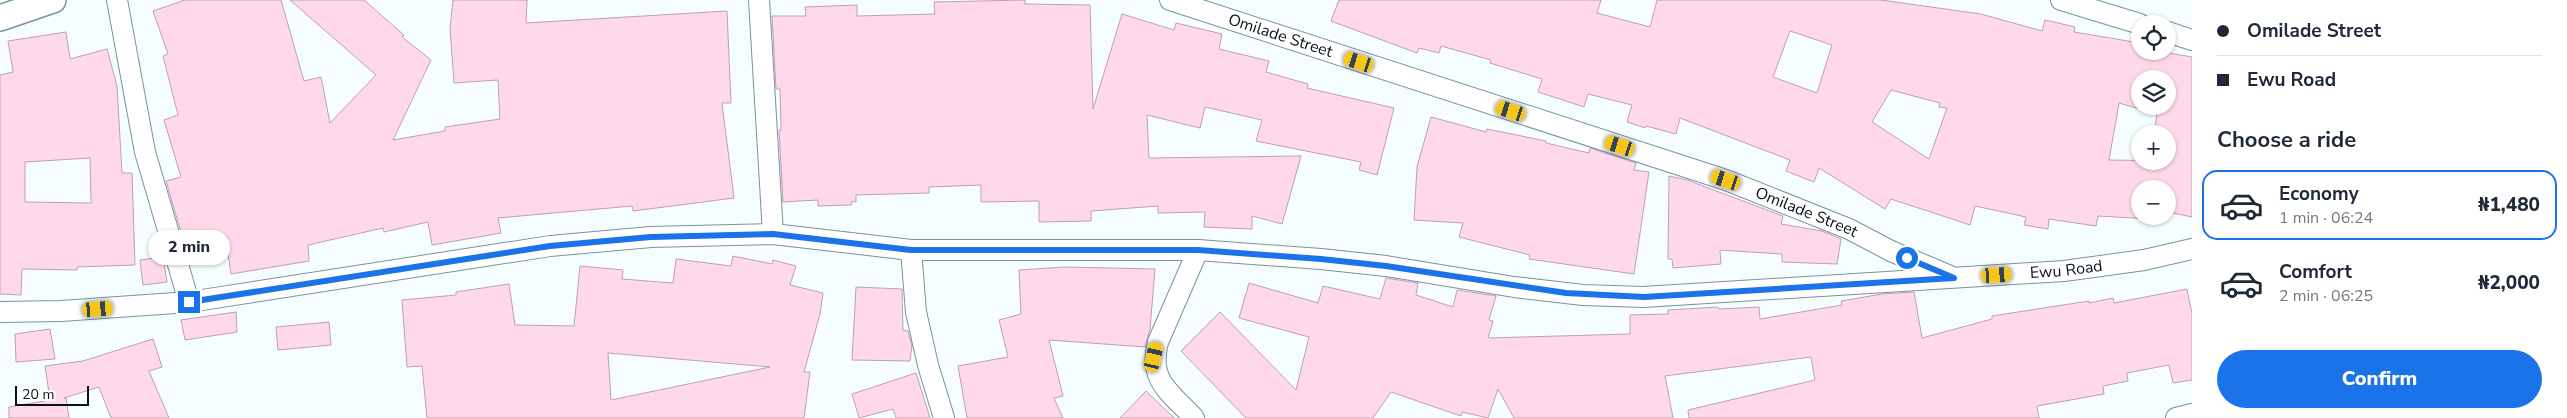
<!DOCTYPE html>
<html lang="en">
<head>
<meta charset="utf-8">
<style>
	body { margin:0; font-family:"Nunito Sans",sans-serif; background:#f6f6f7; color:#1f2937; height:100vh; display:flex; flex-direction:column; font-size:19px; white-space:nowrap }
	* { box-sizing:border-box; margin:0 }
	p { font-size:16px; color:#747a83 }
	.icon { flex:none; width:28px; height:28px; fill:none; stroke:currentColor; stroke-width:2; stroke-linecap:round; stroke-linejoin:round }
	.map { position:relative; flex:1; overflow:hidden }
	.drawer { display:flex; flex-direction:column; background:#fff; width:375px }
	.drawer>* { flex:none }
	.top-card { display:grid; align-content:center; height:110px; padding:0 25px; background:#fff }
	.controls { position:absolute; left:2131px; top:15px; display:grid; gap:10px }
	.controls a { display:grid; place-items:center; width:45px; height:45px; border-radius:50%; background:#fff; box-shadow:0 1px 4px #0004; font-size:25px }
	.scale { position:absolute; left:15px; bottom:12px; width:74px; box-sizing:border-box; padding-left:5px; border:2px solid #071316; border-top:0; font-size:14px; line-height:18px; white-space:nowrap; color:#071316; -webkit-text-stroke:4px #fff; paint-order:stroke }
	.end { position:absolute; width:22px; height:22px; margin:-11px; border:6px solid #1a73e8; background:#fff; box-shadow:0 0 0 2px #fff }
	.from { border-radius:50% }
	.bubble { position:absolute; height:35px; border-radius:18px; background:#fff; box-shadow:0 1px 4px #0004; font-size:16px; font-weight:800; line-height:35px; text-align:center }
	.car { position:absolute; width:15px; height:30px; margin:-15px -8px; border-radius:6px; box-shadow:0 0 4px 1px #0007; background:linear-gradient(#f5c518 24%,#345 0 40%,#f5c518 0 76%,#345 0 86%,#f5c518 0) }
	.top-card b { display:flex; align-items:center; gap:18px; height:48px; font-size:19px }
	.top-card b+b { border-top:1px solid #e0e1e3 }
	.top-card i { width:12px; height:12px; background:#1f2937 }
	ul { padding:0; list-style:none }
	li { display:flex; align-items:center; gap:15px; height:70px; margin:0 10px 8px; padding:0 15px; border:2px solid transparent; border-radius:15px }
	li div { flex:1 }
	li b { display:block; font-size:19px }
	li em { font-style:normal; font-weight:800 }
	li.current { border-color:#1a73e8 }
	li>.icon { width:45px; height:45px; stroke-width:1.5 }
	h2 { padding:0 25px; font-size:22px; line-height:60px }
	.cta { display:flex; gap:10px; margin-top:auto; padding:10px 25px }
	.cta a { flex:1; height:58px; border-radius:30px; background:#1a73e8; color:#fff; font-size:20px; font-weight:800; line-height:58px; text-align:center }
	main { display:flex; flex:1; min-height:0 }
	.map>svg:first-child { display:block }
	.building { fill:#ffd9eb; stroke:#bda1ae; fill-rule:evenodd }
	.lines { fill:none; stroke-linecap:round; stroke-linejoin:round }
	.minor-casing { stroke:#75949e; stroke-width:22 }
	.tertiary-casing { stroke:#75949e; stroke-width:28 }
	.minor { stroke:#fff; stroke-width:20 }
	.tertiary { stroke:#fff; stroke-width:25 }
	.route { stroke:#1a73e8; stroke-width:6 }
	.labels { text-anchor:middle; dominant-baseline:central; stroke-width:4; stroke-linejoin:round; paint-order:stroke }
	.street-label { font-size:16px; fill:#071316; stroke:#fff }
</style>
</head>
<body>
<main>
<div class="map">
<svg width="2192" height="418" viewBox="0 0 2192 418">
	<rect width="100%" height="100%" fill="#f6fdff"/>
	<g class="building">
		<path d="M185,0H281L304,81L321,77L330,123L376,75L290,0H364L404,35L402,37L431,60L393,140L445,131V127L500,119L498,80L454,83L450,28L453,0H527L526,23L727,11L731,103H722L734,198L633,211L632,206L498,218L501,233L432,245L428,222L384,232L383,228L308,245L309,261L231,274L228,254L190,263L166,181L181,177L164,120L178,115L163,56L168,54L153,11Z"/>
		<path d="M1025,0V4L1090,5L1093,109L1122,14L1174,30L1176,23L1222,34L1219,49L1269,61L1266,72L1308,84L1307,88L1394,108L1377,175L1359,170L1361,162L1256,141L1262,120L1205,107L1200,128L1147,115L1149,158L1301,156L1282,224L1252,216V229L1204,227L1205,212L1158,213V206L1091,211V221L1039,222V201L981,202V185L929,187V193L856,195V202L852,201L851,205L818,206V200L783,202L779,130H781L780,89H776L772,16H806L805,7L857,5V16L935,14L934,2Z"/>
		<path d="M1339,0H1601L1597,13L1650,27L1657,0H1881L1981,14L2042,31L2045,20L2075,27L2074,32L2140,43V51H2157L2192,57V217L2168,212V189H2140V216H2151V219L2098,216L2096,226L2049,219L2048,229L2024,225L2026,217L1975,206L1970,225L1891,199L1885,209L1819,168L1814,182L1786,171L1790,160L1680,118L1676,134L1646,126L1645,128L1627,122L1632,105L1588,94L1584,107L1538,92L1542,79L1490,63L1491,60L1441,46L1439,53L1419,48L1417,53L1331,21ZM1790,31L1832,45L1817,93L1773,77ZM2140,79H2168V106H2140ZM1891,90L1940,103L1939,107L1947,108L1929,159L1872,122ZM2119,103L2157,114L2154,134H2168V161L2109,160Z"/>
		<path d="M66,32L70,59L107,49L117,86L122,173H132L135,265L77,267V270L22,269L21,295L0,294V75L13,72L8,41ZM90,158L91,203L25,202V162Z"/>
		<path d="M1431,117L1486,132L1487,129L1546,141V143L1589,153L1590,148L1636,163L1634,170L1649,172L1634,274L1529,259L1530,255L1459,237L1463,223L1414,220L1417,167Z"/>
		<path d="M1669,176L1687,180L1783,216L1781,224L1822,231L1841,239L1837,264L1782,262V254L1720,250L1721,264L1673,268L1672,259H1668Z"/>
		<path d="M733,256L772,264L773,260L796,266L790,285L823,293L820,314L804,372H810L804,418H427L422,366L407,367L402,300L456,295V292L509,284L515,325L574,326L580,266L623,270L622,279L673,283L676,259L731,266ZM608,353L770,367L611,400Z"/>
		<path d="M163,257L167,282L143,285L140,260Z"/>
		<path d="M1064,267L1155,269L1150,329L1145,347L1049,340L1063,396L1054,398L1063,418H967L958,366L1008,357L999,320L1021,314L1019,270Z"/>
		<path d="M1386,278L1418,283L1416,295L1453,307L1457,290L1496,296L1489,320L1493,321L1488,338L1630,334V315L1668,314V310L1718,307L1719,309L1759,307L1760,319L1842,305L1841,301L1882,294L1914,292L1922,338L1992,319V316L2089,301V303L2113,298L2114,303L2187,289L2192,314V380L2173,383L2169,365L2127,373L2128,381L2103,386L2104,394L2037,406L2039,418H1689L1688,410L1815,380L1811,357L1665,376L1673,418H1514L1498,389L1488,418L1462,412L1461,416L1391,392L1373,418H1246L1181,351L1220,312L1296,390L1309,337L1239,318L1249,283L1318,303L1323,286L1380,299Z"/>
		<path d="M856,287L902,289L903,330L908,331L912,346L910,361L852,360Z"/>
		<path d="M236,312L237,332L185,340L181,320Z"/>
		<path d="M329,322L331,345L278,350L276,327Z"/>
		<path d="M50,329L55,359L16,362L15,334Z"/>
		<path d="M153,339L162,367L149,371L169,418H111L99,387L64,398H66L69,418H9V407L50,400L45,366L83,361Z"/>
		<path d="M916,373L930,418H896L893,409L859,418L852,394Z"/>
		<path d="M1146,391L1174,418H1120Z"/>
	</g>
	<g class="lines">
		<g class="minor-casing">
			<g id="minor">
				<path d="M117,0L145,152L189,302"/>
				<path d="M759,0L773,234"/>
				<path id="s1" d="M1170,0L1726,180L1849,229L1891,251L1950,276"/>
				<path d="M2061,0L2140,24"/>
				<path d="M2168,32L2192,40"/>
				<path d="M911,250L916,312L928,365L944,418"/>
				<path id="s2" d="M0,312L61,311L189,302L550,246L651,237L773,234L911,250H1198L1321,259L1386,266L1514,287L1583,295L1643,297L2064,271L2144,260L2192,249"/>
				<path d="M1194,418C1170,392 1148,381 1158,342L1198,250"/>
				<path d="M2176,418L2192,414"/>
			</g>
		</g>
		<g class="tertiary-casing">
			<path id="tertiary" d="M0,18L53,0"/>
		</g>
		<use href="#minor" class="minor"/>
		<use href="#tertiary" class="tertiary"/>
	</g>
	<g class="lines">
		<path class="route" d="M189,302L550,246L651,237L773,234L911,250H1198L1321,259L1386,266L1566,293L1644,297L1954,278L1907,258"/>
	</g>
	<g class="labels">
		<g class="street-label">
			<text stroke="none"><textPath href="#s1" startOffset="116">Omilade Street</textPath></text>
			<text stroke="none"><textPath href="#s1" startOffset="671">Omilade Street</textPath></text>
			<text stroke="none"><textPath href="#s2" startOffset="2076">Ewu Road</textPath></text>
		</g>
	</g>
</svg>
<div class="controls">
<a><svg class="icon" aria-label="locate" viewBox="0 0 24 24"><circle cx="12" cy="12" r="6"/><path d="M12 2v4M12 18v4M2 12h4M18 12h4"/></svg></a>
<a><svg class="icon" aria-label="layers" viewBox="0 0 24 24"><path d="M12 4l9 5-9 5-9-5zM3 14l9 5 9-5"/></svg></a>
<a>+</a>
<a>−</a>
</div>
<div class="scale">20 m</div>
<i class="end from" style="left:1907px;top:258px"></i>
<i class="end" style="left:189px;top:302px"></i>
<div class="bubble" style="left:148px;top:230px;width:82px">2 min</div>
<i class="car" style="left:1359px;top:62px;rotate:288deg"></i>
<i class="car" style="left:1511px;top:111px;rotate:288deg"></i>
<i class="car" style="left:1620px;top:146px;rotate:288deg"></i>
<i class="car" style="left:1726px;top:180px;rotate:288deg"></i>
<i class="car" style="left:1997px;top:275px;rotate:87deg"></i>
<i class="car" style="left:98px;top:309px;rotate:86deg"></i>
<i class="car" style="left:1154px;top:357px;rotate:13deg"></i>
</div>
<section class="drawer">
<div class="top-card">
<b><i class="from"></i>Omilade Street</b>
<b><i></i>Ewu Road</b>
</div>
<h2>Choose a ride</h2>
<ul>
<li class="current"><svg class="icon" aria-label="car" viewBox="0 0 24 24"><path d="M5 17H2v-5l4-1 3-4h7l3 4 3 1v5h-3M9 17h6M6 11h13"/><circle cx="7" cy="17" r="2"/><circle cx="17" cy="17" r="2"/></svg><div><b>Economy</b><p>1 min · 06:24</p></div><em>₦1,480</em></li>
<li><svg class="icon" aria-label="car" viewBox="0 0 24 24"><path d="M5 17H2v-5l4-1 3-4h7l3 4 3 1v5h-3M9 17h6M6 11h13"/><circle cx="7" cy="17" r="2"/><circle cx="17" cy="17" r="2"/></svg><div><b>Comfort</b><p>2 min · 06:25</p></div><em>₦2,000</em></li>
</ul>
<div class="cta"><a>Confirm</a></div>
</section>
</main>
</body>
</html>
